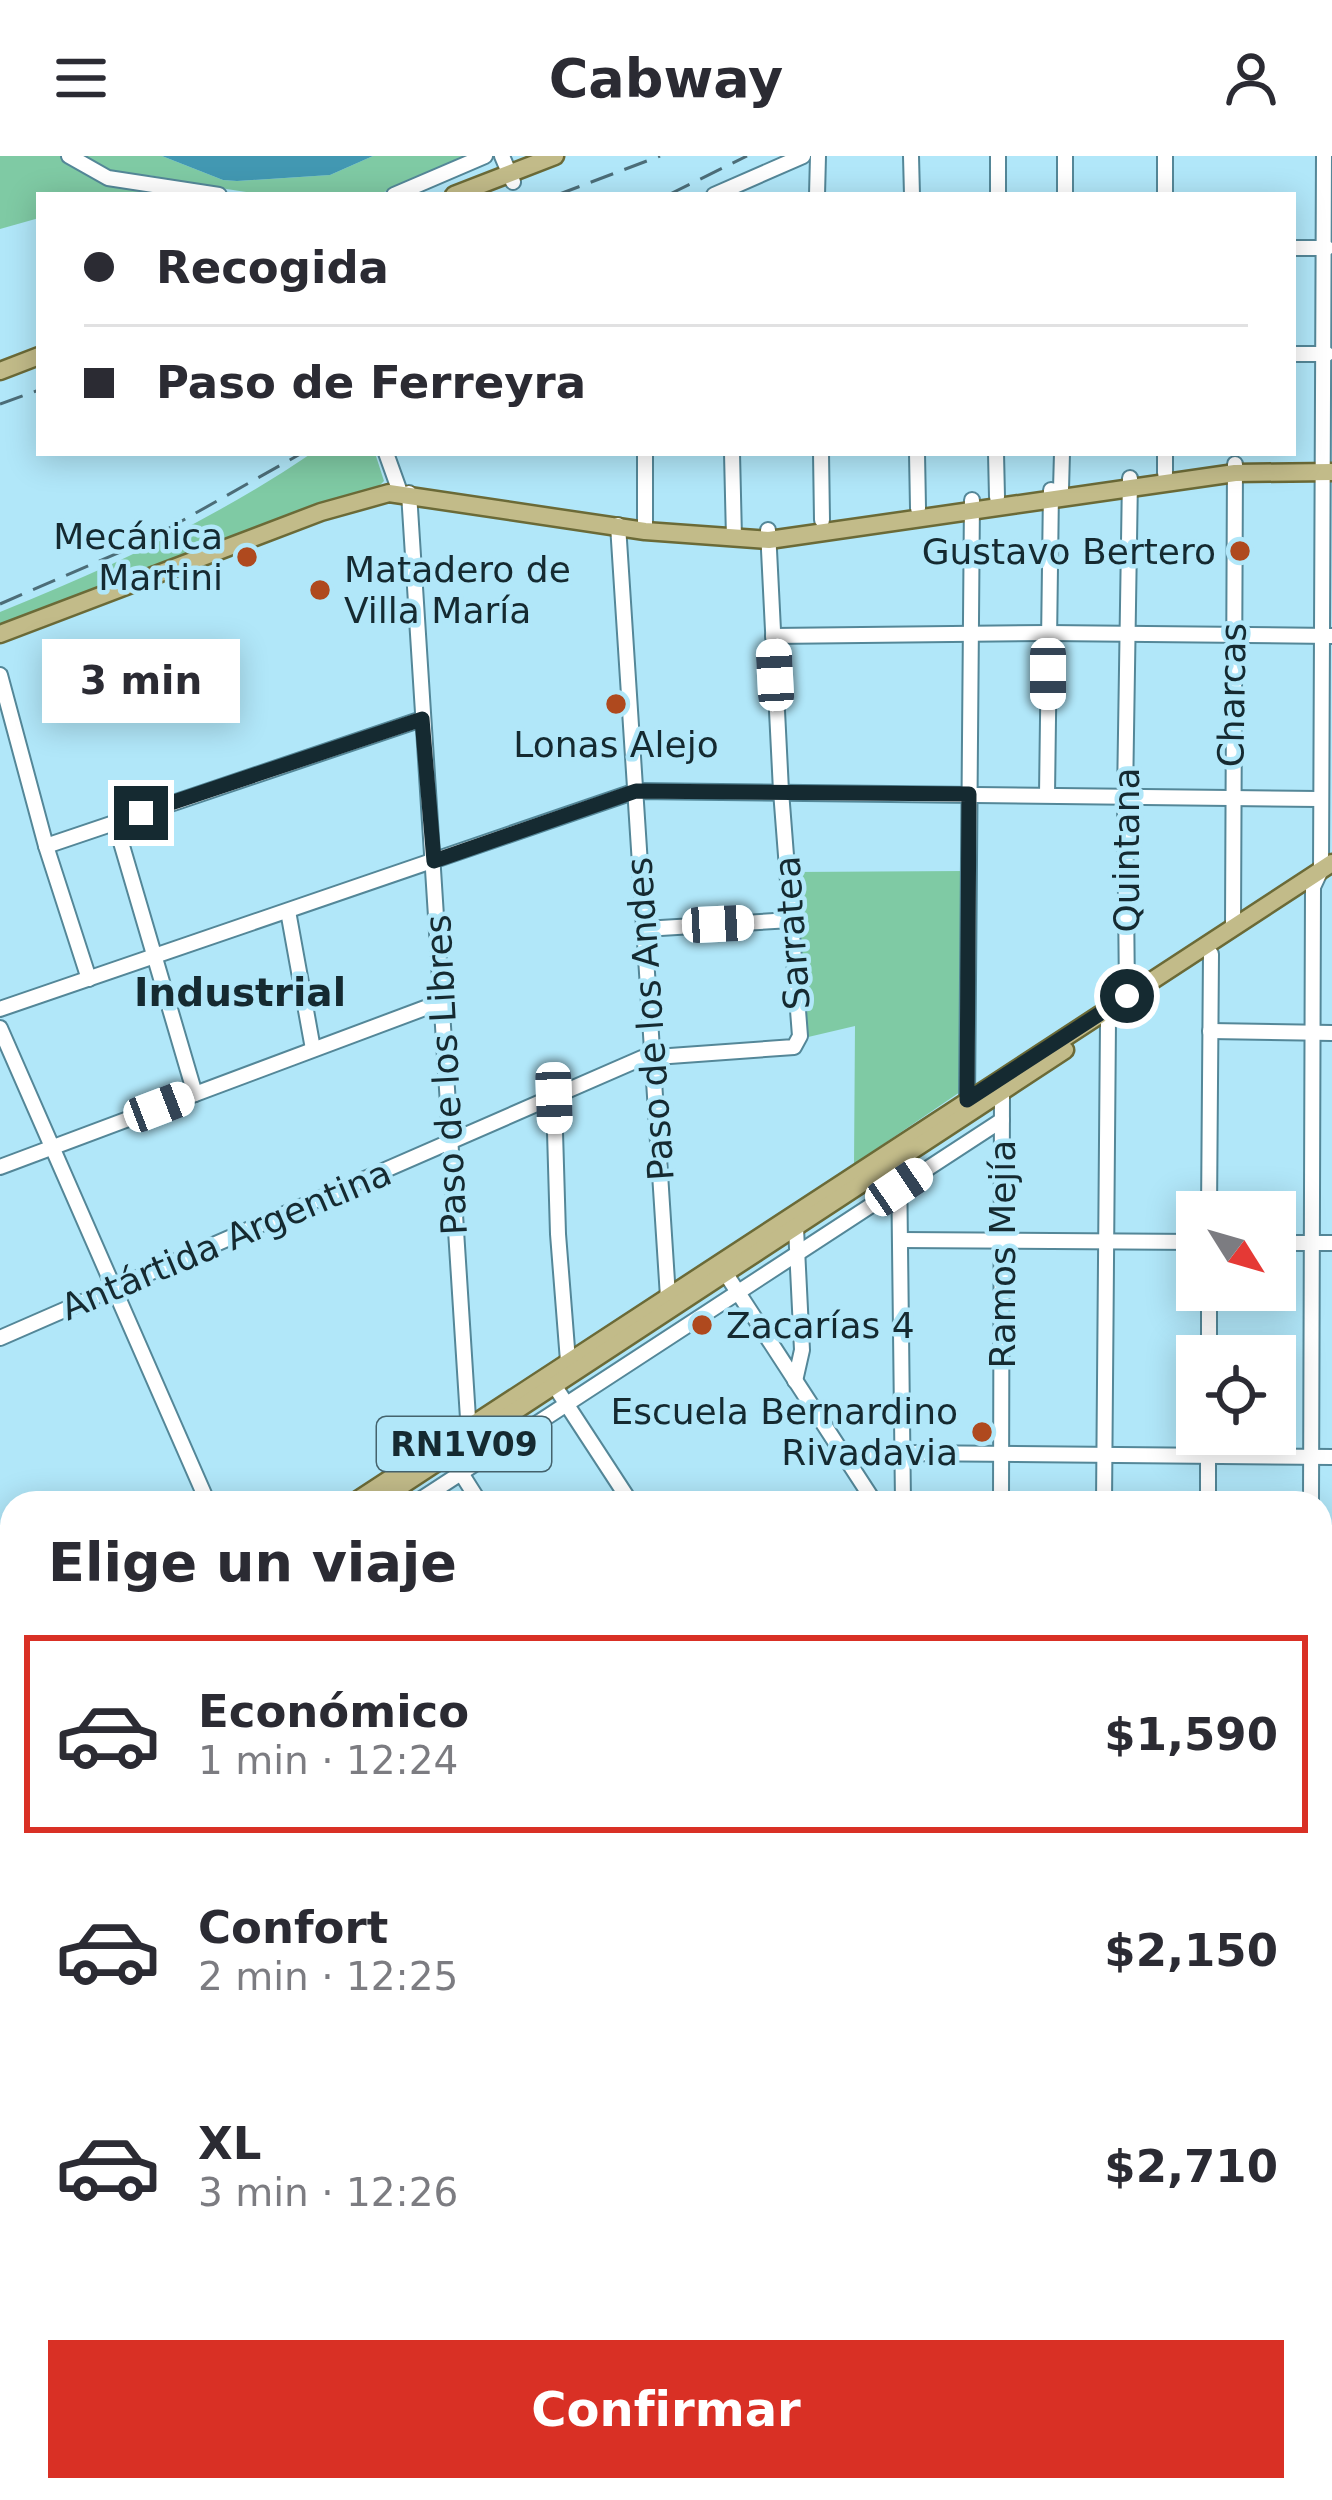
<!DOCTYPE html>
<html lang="es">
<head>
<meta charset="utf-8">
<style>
	body { margin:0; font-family:"DejaVu Sans",sans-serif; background:#f7f7f7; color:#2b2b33; height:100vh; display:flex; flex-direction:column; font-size:45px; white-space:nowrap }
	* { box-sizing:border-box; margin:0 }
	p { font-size:39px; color:#7c7c81 }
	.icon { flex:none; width:66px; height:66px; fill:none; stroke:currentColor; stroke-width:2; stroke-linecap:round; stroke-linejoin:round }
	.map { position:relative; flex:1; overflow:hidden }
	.drawer { position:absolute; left:0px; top:1335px; width:1332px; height:1011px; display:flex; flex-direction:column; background:#fff; border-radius:36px 36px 0 0; box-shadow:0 6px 30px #0003 }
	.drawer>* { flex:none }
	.guide { position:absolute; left:36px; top:36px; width:1260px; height:264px; border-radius:0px; box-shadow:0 6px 30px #0003; display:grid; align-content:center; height:264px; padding:0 48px; background:#fff }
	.needle { width:78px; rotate:127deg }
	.tools { position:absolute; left:1176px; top:1035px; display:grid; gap:24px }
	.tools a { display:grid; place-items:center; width:120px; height:120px; border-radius:0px; background:#fff; box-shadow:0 6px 30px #0003; font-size:60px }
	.end { position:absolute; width:54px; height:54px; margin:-27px; border:15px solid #152a31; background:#fff; box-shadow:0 0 0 6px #fff }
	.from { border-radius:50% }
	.bubble { position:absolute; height:84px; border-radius:0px; background:#fff; box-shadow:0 6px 30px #0003; font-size:39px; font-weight:600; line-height:84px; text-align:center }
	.car { position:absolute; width:36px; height:72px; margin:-36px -18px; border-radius:15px; box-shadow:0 0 9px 3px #0007; background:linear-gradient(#fff 24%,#345 0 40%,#fff 0 76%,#345 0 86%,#fff 0) }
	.guide b { display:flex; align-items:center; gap:42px; height:114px; font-size:45px }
	.guide b+b { border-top:3px solid #e1e1e2 }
	.guide i { width:30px; height:30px; background:#2b2b33 }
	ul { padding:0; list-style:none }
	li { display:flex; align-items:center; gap:36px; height:198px; margin:0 24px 18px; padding:0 24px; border:6px solid transparent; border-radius:0px }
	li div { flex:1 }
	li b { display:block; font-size:45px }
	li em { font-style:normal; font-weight:600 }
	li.active { border-color:#d93025 }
	li>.icon { width:108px; height:108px; stroke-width:1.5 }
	h2 { padding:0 48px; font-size:54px; line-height:144px }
	.cta { display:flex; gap:24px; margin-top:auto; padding:24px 48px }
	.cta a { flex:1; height:138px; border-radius:0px; background:#d93025; color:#fff; font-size:48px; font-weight:600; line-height:138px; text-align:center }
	header { display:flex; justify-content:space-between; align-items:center; height:156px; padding:0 48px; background:#fff; font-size:54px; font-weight:600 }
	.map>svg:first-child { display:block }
	.green { fill:#7fcaa4 }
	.water { fill:#4298b2 }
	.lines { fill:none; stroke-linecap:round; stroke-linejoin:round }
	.minor-casing { stroke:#548798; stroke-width:18 }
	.major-casing { stroke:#6b6a37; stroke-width:21 }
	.minor { stroke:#fff; stroke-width:14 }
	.major { stroke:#c2bb89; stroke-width:16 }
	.rail { stroke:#4c6d78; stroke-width:3; stroke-dasharray:24 12; stroke-linecap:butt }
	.route { stroke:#152a31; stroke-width:15 }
	.poi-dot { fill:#af491e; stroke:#b1e7f9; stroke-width:4.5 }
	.labels { text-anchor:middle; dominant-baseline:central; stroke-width:9; stroke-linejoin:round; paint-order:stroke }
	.shield { fill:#b1e7f9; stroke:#44636d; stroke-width:3 }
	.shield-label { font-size:33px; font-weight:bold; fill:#152a31 }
	.poi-label { font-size:36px; fill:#152a31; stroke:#b1e7f9; text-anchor:end }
	.street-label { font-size:36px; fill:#152a31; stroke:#b1e7f9 }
	.neighbourhood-label { font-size:39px; font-weight:bold; fill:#152a31; stroke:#b1e7f9 }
</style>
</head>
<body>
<header><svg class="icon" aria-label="menu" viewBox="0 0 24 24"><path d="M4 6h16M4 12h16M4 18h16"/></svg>Cabway<svg class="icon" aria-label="person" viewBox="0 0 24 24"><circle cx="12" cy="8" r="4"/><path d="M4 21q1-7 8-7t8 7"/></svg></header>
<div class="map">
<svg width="1332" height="2344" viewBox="0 0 1332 2344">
	<rect width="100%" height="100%" fill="#b1e7f9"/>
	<g class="green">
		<path d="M0,0H62L98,24L206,39H39V62L0,73Z"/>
		<path d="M76,0H162L223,24L237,25L330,19L373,0H469L377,39H266L220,32L216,35L154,20L101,15Z"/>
		<path d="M312,297H375L384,325L378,331L0,473V456C109,412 215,363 312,297Z"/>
		<path d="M963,715L960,936L854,1008L855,870L804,882L794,716Z"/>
		<path d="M0,1416L12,1432V1556L7,1559L0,1551Z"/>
	</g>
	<path class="water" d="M162,0H373L330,19L237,25L223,24Z"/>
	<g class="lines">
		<g class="minor-casing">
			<g id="minor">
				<path d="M69,0L108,22L219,39"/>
				<path d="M502,0L513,26"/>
				<path d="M911,0L912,39"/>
				<path d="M998,0V39"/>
				<path d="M394,39L485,0"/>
				<path d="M714,39L803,0"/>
				<path d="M817,39L818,0"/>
				<path d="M1065,39V0"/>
				<path d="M1165,39V0"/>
				<path d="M1293,92H1327"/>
				<path d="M1293,198H1327"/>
				<path d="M386,297L400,336"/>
				<path d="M732,297L734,382"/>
				<path d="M821,297L822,364"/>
				<path d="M917,297L918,352"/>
				<path d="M996,297L997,341"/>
				<path d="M1165,317V297"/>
				<path d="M1061,333L1062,297"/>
				<path d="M409,337L469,1278"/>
				<path d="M618,369L668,1141"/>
				<path d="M645,375V297"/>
				<path d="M773,480L1048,477L1332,480"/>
				<path d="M0,519L46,690L89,823"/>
				<path d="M1047,639L1051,334"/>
				<path d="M115,666L195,938"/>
				<path d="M46,690L422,563"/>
				<path d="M288,755L313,893"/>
				<path d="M1233,771L1235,308"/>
				<path d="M644,773L791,764"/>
				<path d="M0,853L636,635L1318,643"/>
				<path d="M0,872L208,1347"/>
				<path d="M1210,875L1332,877"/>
				<path d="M554,942L558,1078L568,1205"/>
				<path d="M967,944L972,344"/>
				<path d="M899,1004L903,1347"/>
				<path d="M0,1011L441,846"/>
				<path d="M1209,1056L1211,798"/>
				<path d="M900,1084L1197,1086"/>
				<path d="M1275,1087H1332"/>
				<path d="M726,1118L875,1347"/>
				<path d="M0,1182L642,902L794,891L800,880L781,635L768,374"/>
				<path d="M1209,1200V1134"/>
				<path d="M795,1225L802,1194L796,1072"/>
				<path d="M554,1229L631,1347"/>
				<path d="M846,1302L902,1297L1332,1301"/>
				<path d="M461,1317L480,1347"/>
				<path d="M415,1347L1002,964"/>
				<path d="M1001,1347L1002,932"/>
				<path d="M1104,1347L1108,865L1127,840L1125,641L1130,322"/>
				<path d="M1208,1347V1278"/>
				<path d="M1311,1347L1313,731L1321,714L1324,0"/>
				<path d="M0,1402L12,1418"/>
				<path d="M0,1618L12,1610"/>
				<path d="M1320,1719H1332"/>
				<path d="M1320,1837H1332"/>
				<path d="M1320,2006H1332"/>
				<path d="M0,2044L12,2062"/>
				<path d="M1320,2168H1332"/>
				<path d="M211,2334L224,2344"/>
				<path d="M702,2334L715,2344"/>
				<path d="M969,2334L976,2344"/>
				<path d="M1102,2334V2344"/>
				<path d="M93,2344L101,2334"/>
				<path d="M237,2344L244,2334"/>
				<path d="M336,2344L343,2334"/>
				<path d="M433,2344L441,2334"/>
				<path d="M533,2344L541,2334"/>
				<path d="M632,2344L640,2334"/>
				<path d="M732,2344L739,2334"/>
				<path d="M832,2344L839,2334"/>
				<path d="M931,2344L939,2334"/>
				<path d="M998,2344V2334"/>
				<path d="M1204,2344V2334"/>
				<path d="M1308,2344V2334"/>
			</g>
		</g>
		<g class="major-casing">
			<g id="major">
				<path d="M454,39L555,0"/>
				<path d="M0,215L39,200"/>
				<path d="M0,478L321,356L389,337L645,375L769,384L1235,317L1332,316"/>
				<path d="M353,1347L1332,707"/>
				<path d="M375,1347L1065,894"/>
				<path d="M1320,1557H1332"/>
				<path d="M0,1577L12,1569"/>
				<path d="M0,1593L12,1585"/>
				<path d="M0,2172L12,2174"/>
			</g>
		</g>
		<use href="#minor" class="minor"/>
		<use href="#major" class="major"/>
		<g class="rail">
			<path d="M557,39L660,0"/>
			<path d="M668,39L747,0"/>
			<path d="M0,248L39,234"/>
			<path d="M0,448L148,384L302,297"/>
		</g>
	</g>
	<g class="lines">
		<path class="route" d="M141,657L422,563L434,705L636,635L969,638L967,944L1127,840"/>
	</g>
	<g class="poi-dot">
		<circle cx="1240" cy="395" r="12"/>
		<circle cx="247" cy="401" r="12"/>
		<circle cx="320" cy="434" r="12"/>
		<circle cx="616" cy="548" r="12"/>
		<circle cx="702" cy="1169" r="12"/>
		<circle cx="982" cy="1276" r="12"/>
	</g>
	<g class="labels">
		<rect class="shield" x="377" y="1261" width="174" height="54" rx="9"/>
		<g class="shield-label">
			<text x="464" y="1288">RN1V09</text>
		</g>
		<g class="poi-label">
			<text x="223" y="380">Mecánica<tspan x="223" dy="41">Martini</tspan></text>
			<text x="1216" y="395">Gustavo Bertero</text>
			<text x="344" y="413" text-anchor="start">Matadero de<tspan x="344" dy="41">Villa María</tspan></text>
			<text x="616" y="588" text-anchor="middle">Lonas Alejo</text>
			<text x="726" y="1169" text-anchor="start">Zacarías 4</text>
			<text x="958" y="1255">Escuela Bernardino<tspan x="958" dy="41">Rivadavia</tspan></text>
		</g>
		<g class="street-label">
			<text transform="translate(1232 539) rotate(-89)">Charcas</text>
			<text transform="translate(1126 694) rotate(-90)">Quintana</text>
			<text transform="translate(792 777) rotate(-94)">Sarratea</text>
			<text transform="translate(650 863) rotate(-94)">Paso de los Andes</text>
			<text transform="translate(446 919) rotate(-93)">Paso de los Libres</text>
			<text transform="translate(226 1084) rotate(-23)">Antártida Argentina</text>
			<text transform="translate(1002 1098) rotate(-90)">Ramos Mejía</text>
		</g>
		<g class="neighbourhood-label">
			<text x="240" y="836">Industrial</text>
		</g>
	</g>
</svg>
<div class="tools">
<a><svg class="needle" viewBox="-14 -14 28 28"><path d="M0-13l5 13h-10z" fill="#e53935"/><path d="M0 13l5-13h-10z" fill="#7c7c81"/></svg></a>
<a><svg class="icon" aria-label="locate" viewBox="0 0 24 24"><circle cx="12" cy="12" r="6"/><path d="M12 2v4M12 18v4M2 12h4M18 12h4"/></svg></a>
</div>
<i class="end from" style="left:1127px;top:840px"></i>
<i class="end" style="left:141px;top:657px"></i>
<div class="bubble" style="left:42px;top:483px;width:198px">3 min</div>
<i class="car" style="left:1048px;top:518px;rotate:180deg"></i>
<i class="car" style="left:775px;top:519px;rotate:357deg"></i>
<i class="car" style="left:718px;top:768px;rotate:87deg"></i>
<i class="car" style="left:554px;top:942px;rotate:178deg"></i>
<i class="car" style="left:159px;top:951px;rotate:69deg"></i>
<i class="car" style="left:899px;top:1031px;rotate:56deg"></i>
<div class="guide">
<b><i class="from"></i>Recogida</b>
<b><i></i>Paso de Ferreyra</b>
</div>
<section class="drawer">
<h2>Elige un viaje</h2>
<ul>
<li class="active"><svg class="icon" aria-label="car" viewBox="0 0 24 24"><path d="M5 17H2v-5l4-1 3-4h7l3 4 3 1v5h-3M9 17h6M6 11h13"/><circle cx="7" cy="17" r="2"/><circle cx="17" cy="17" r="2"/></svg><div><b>Económico</b><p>1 min · 12:24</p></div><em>$1,590</em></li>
<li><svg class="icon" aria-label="car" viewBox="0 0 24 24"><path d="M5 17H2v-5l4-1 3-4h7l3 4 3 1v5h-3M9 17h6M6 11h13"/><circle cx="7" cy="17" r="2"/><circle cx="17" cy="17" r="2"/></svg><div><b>Confort</b><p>2 min · 12:25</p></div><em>$2,150</em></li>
<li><svg class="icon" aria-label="car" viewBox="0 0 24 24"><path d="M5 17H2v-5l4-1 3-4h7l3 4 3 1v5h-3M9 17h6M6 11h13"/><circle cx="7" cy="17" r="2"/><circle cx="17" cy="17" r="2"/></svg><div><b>XL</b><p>3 min · 12:26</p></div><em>$2,710</em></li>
</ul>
<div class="cta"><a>Confirmar</a></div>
</section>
</div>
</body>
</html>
